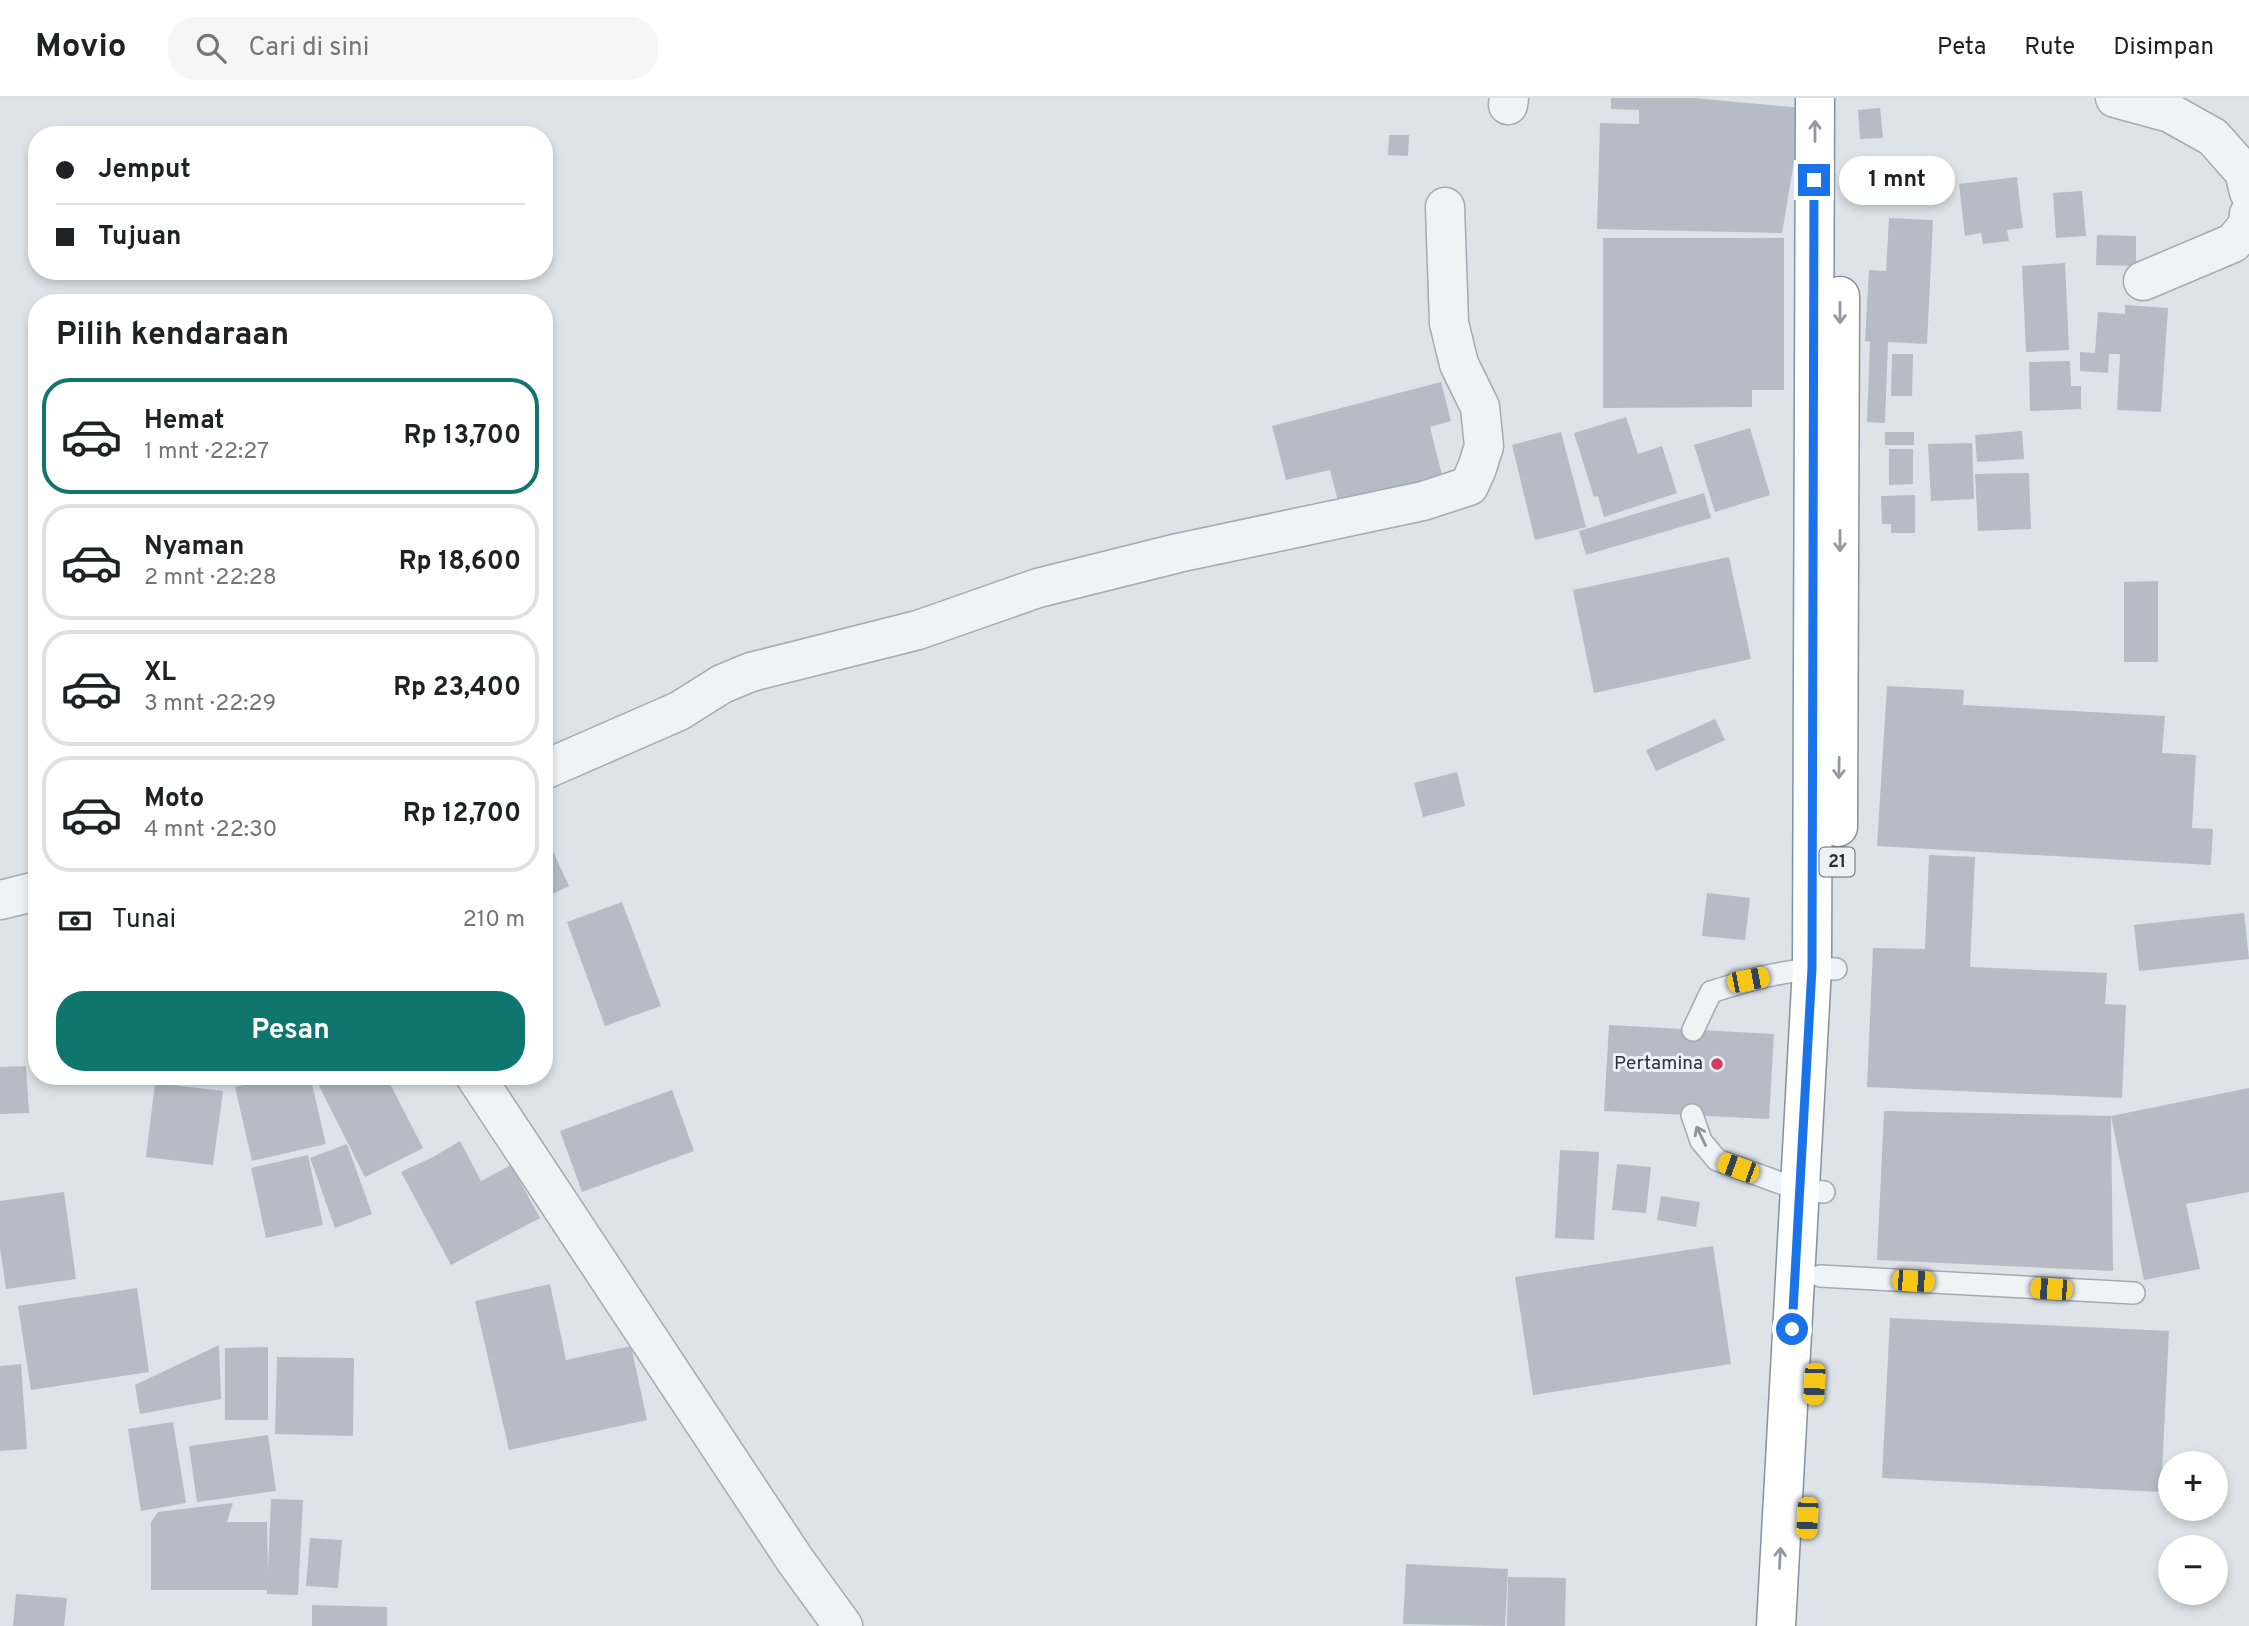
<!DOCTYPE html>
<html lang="id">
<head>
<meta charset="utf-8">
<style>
	body { margin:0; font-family:Overpass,sans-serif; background:#f6f6f6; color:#202124; height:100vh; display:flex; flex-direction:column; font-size:26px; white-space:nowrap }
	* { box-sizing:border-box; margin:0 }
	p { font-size:23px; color:#757577 }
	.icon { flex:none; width:38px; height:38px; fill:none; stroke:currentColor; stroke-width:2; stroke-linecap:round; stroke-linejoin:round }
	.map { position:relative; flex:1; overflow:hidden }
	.sheet { position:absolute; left:28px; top:196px; width:525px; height:791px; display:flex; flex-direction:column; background:#fff; border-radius:28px; box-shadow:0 4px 10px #0003 }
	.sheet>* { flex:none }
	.top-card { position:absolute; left:28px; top:28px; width:525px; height:154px; border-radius:28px; box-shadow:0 4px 10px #0003; display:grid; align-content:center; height:154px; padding:0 28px; background:#fff }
	.fabs { position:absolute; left:2158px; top:1353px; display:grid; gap:14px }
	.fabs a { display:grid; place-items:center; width:70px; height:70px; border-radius:50%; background:#fff; box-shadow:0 4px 10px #0003; font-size:35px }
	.end { position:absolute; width:32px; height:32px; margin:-16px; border:9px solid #1a73e8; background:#fff; box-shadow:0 0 0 4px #fff }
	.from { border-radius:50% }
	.bubble { position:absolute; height:49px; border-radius:24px; background:#fff; box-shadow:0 4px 10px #0003; font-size:23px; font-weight:700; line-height:49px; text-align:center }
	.car { position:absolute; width:21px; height:42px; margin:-21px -10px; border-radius:9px; box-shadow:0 0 5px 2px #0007; background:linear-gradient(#f5c518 24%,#345 0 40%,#f5c518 0 76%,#345 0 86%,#f5c518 0) }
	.top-card b { display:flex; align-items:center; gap:24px; height:66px; font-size:26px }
	.top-card b+b { border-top:2px solid #e0e0e0 }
	.top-card i { width:18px; height:18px; background:#202124 }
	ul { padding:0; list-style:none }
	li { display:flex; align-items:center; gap:21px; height:116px; margin:0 14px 10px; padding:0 14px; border:4px solid #e0e0e0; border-radius:28px }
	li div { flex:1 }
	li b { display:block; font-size:26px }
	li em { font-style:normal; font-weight:700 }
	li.active { border-color:#0f766e }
	li>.icon { width:63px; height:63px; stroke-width:1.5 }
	h2 { padding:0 28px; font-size:32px; line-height:84px }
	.pay { display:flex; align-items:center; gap:18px; height:77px; padding:0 28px; font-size:26px }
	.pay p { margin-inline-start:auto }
	.primary-button { display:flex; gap:14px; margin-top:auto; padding:14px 28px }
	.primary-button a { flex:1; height:80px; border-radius:28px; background:#0f766e; color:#fff; font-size:28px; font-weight:700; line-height:80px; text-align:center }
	header { display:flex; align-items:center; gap:42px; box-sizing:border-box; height:98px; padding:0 35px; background:#fff; border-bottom:2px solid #e0e0e0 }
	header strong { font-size:33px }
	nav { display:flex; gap:38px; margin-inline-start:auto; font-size:24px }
	.search { width:490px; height:63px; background:#f6f6f6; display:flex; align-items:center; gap:18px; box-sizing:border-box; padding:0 24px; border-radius:28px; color:#757577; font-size:26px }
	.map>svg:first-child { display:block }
	.building { fill:#b5bcc5 }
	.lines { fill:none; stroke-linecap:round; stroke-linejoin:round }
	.service-casing { stroke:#a2aab2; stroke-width:24 }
	.minor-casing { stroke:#a2aab2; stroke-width:41 }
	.trunk-casing { stroke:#84919f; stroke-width:41 }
	.service { stroke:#f0f3f6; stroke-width:21 }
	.minor { stroke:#f0f3f6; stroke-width:38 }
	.trunk { stroke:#fff; stroke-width:38 }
	.oneway { stroke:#92989f }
	.oneway2 { stroke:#8b929a }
	.route { stroke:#1a73e8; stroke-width:9 }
	.poi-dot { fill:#d33c61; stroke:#edf1f6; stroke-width:2.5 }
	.labels { text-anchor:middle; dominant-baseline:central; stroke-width:6; stroke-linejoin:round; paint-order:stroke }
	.shield { fill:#edf1f6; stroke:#626b76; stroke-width:2 }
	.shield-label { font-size:18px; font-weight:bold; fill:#26323f }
	.poi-label { font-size:19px; fill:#26323f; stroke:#edf1f6; text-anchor:end }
</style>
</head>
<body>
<header>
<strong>Movio</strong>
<div class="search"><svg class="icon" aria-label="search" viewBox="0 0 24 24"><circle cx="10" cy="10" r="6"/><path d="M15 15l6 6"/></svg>Cari di sini</div>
<nav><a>Peta</a><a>Rute</a><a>Disimpan</a></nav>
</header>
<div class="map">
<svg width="2249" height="1528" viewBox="0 0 2249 1528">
	<rect width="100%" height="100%" fill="#dde3e8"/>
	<g class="building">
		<path d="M1611,0H1694L1803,10L1782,135L1597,131L1600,25L1639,26V12L1611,11Z"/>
		<path d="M1880,10L1883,40L1860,41L1858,12Z"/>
		<path d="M1389,37H1409L1408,58L1388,57Z"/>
		<path d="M1931,67L1932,94L1891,97L1889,70Z"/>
		<path d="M2017,79L2023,130L2007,132L2009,143L1983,146L1981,135L1965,138L1959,86Z"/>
		<path d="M2082,93L2086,138L2056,140L2053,95Z"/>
		<path d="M1889,120L1933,122L1927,246L1888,244L1885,325L1867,324L1870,244L1865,243L1869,172L1886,173Z"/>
		<path d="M2097,137L2136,138V168L2096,167Z"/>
		<path d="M1603,140H1784V292H1752V309L1603,310Z"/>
		<path d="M2065,165L2069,252L2026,254L2022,168Z"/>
		<path d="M2125,207L2168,210L2161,314L2117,312L2120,256H2109L2108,275L2080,273V254L2095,255L2098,214L2125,216Z"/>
		<path d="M1892,256H1913L1912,298H1891Z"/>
		<path d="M2070,263L2071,288H2081V311L2030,313L2029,264Z"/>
		<path d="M1441,284L1451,323L1430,329L1446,393L1340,411L1330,372L1286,382L1272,328Z"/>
		<path d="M1626,319L1638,356L1662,348L1677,395L1604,419L1598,398L1594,399L1574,335Z"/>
		<path d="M1750,330L1770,397L1715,414L1694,347Z"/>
		<path d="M2022,333L2024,361L1977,364L1975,337Z"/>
		<path d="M1561,334L1586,429L1535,442L1512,347Z"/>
		<rect x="1885" y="334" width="29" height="13"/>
		<path d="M1972,345L1974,401L1931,403L1928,346Z"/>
		<path d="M1889,351H1913V386L1889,387Z"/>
		<path d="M2029,375L2031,431L1978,433L1975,376Z"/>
		<path d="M1704,395L1711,420L1586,457L1579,433Z"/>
		<path d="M1915,397V435H1891V426H1882L1881,398Z"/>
		<path d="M1729,459L1751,561L1594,595L1573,492Z"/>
		<path d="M2158,483V564H2124V484Z"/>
		<path d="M1887,588L1964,592L1963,607L2165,618L2162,655L2196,657L2192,730L2213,731L2211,767L1877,748Z"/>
		<path d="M1715,621L1725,642L1656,673L1646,652Z"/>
		<path d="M1457,674L1465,708L1423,719L1414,685Z"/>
		<path d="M544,734L569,788L544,800Z"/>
		<path d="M1929,757L1975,759L1970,869L2107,875L2105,906L2126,907L2122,1000L1867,989L1873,850L1925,851Z"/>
		<path d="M1707,795L1750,800L1745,842L1702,838Z"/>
		<path d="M622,804L661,908L605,928L567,824Z"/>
		<path d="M2244,815L2249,861L2139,873L2134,827Z"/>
		<path d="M1609,927L1774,936L1769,1021L1604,1013Z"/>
		<path d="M26,968L29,1015L0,1016V969Z"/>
		<path d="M279,978H310L326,1046L252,1063L235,989Z"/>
		<path d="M314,978H386L423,1050L365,1079Z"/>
		<path d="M155,985L223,993L213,1067L146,1059Z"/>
		<path d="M2249,990V1094L2186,1106L2200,1171L2144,1182L2111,1018Z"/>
		<path d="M672,992L694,1053L582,1094L560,1033Z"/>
		<path d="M1884,1013L2111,1018L2113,1173L1877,1162Z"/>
		<path d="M460,1043L481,1083L511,1067L540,1120L451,1167L401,1074L435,1058Z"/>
		<path d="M347,1046L372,1116L335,1130L310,1060Z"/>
		<path d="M1560,1052L1599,1054L1594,1142L1555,1140Z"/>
		<path d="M308,1057L323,1127L266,1140L251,1070Z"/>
		<path d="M1617,1066L1651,1069L1646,1115L1612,1112Z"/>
		<path d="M64,1094L76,1181L6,1191L0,1150V1103Z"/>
		<path d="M1661,1098L1700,1104L1696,1129L1657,1122Z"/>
		<path d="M1713,1148L1731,1266L1533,1297L1515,1179Z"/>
		<path d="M550,1186L566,1262L631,1248L647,1322L509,1352L475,1203Z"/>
		<path d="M137,1190L149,1274L31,1292L18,1208Z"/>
		<path d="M1890,1220L2169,1233L2161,1394L1882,1380Z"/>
		<path d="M219,1247L221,1301L140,1316L135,1287Z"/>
		<path d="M268,1249V1322H225V1250Z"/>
		<path d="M277,1259L354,1260L353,1338L275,1336Z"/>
		<path d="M21,1266L27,1351L0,1353V1268Z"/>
		<path d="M173,1324L186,1405L141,1413L128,1331Z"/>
		<path d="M268,1337L276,1393L197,1404L189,1348Z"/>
		<path d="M271,1401L303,1402L298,1497L267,1496V1492H151V1424L158,1414L233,1405L227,1424H267L268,1473Z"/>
		<path d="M310,1440L342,1442L338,1490L306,1488Z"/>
		<path d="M1406,1466L1508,1471L1505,1528L1403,1526Z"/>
		<path d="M1508,1479L1566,1480L1565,1528H1507Z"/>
		<path d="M16,1496L67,1500L64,1528H13Z"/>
		<path d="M312,1507L387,1509V1528H312Z"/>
	</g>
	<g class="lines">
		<g class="service-casing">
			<g id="service">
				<path d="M1693,932L1711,894C1751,881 1793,869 1836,871"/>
				<path d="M1692,1017L1701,1043L1717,1062L1800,1092L1824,1094"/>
				<path d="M1820,1178L2134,1195"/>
			</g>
		</g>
		<g class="minor-casing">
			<g id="minor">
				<path d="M2115,0L2170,15L2213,39L2244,74L2249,94"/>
				<path d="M1508,7L1509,0"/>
				<path d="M2143,183L2233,145L2248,127L2249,116"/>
				<path d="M544,672L679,613L722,586L751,574L918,532L1038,490L1178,455L1423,403L1469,388L1477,370L1484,348L1480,309L1459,266L1449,225L1445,109"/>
				<path d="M0,802L37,793"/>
				<path d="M475,978L795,1462L843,1528"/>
			</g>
		</g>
		<g class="trunk-casing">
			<g id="trunk">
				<path d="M1838,729L1840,198"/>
				<path d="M1776,1528L1812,870L1815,0"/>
			</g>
		</g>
		<use href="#service" class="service"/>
		<use href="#minor" class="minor"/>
		<use href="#trunk" class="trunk"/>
	</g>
	<defs><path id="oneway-shaft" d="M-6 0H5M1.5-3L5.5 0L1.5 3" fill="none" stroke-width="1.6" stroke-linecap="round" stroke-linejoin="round" transform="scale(1.75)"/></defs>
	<g class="oneway">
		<use href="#oneway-shaft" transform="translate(1815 33) rotate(-90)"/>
		<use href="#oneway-shaft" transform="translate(1840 215) rotate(90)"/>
		<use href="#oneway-shaft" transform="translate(1840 443) rotate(90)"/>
		<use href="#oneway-shaft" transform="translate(1839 670) rotate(91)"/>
		<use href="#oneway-shaft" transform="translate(1780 1460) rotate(-87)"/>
	</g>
	<use class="oneway2" href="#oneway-shaft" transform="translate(1701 1038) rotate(-116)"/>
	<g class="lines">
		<path class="route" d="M1792,1231L1812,870L1814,82"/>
	</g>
	<circle class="poi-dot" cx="1717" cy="966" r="7"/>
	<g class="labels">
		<rect class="shield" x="1819.5" y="749.5" width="35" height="29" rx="5"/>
		<g class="shield-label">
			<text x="1837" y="764">21</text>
		</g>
		<g class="poi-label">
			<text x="1703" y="966">Pertamina</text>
		</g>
	</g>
</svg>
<div class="fabs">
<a>+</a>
<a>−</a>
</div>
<i class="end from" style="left:1792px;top:1231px"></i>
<i class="end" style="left:1814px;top:82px"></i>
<div class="bubble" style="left:1839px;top:58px;width:116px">1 mnt</div>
<i class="car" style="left:1748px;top:882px;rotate:79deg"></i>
<i class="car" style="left:1738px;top:1070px;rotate:290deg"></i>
<i class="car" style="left:1913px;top:1183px;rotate:93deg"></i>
<i class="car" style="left:2051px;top:1191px;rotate:273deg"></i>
<i class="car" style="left:1814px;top:1286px;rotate:183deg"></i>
<i class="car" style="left:1807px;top:1420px;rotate:183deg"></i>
<div class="top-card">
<b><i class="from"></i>Jemput</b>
<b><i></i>Tujuan</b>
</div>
<section class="sheet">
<h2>Pilih kendaraan</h2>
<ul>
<li class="active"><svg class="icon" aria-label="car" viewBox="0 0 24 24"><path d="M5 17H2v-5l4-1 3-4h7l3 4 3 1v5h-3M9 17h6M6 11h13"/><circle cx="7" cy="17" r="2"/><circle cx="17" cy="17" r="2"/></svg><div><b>Hemat</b><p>1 mnt · 22:27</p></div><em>Rp 13,700</em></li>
<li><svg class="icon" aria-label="car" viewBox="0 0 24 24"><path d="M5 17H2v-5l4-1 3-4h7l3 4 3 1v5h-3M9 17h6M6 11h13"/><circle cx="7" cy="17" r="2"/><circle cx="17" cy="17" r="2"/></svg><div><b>Nyaman</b><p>2 mnt · 22:28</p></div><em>Rp 18,600</em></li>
<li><svg class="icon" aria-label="car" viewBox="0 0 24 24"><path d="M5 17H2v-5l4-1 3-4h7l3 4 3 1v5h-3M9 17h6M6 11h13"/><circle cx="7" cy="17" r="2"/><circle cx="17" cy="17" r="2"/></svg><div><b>XL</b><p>3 mnt · 22:29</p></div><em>Rp 23,400</em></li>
<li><svg class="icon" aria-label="car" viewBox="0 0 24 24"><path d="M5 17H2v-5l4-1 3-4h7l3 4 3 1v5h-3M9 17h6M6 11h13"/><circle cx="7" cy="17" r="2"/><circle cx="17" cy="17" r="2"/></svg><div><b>Moto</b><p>4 mnt · 22:30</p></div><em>Rp 12,700</em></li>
</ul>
<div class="pay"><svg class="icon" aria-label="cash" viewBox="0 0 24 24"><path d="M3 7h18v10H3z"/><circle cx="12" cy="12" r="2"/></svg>Tunai<p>210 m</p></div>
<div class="primary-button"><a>Pesan</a></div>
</section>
</div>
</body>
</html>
